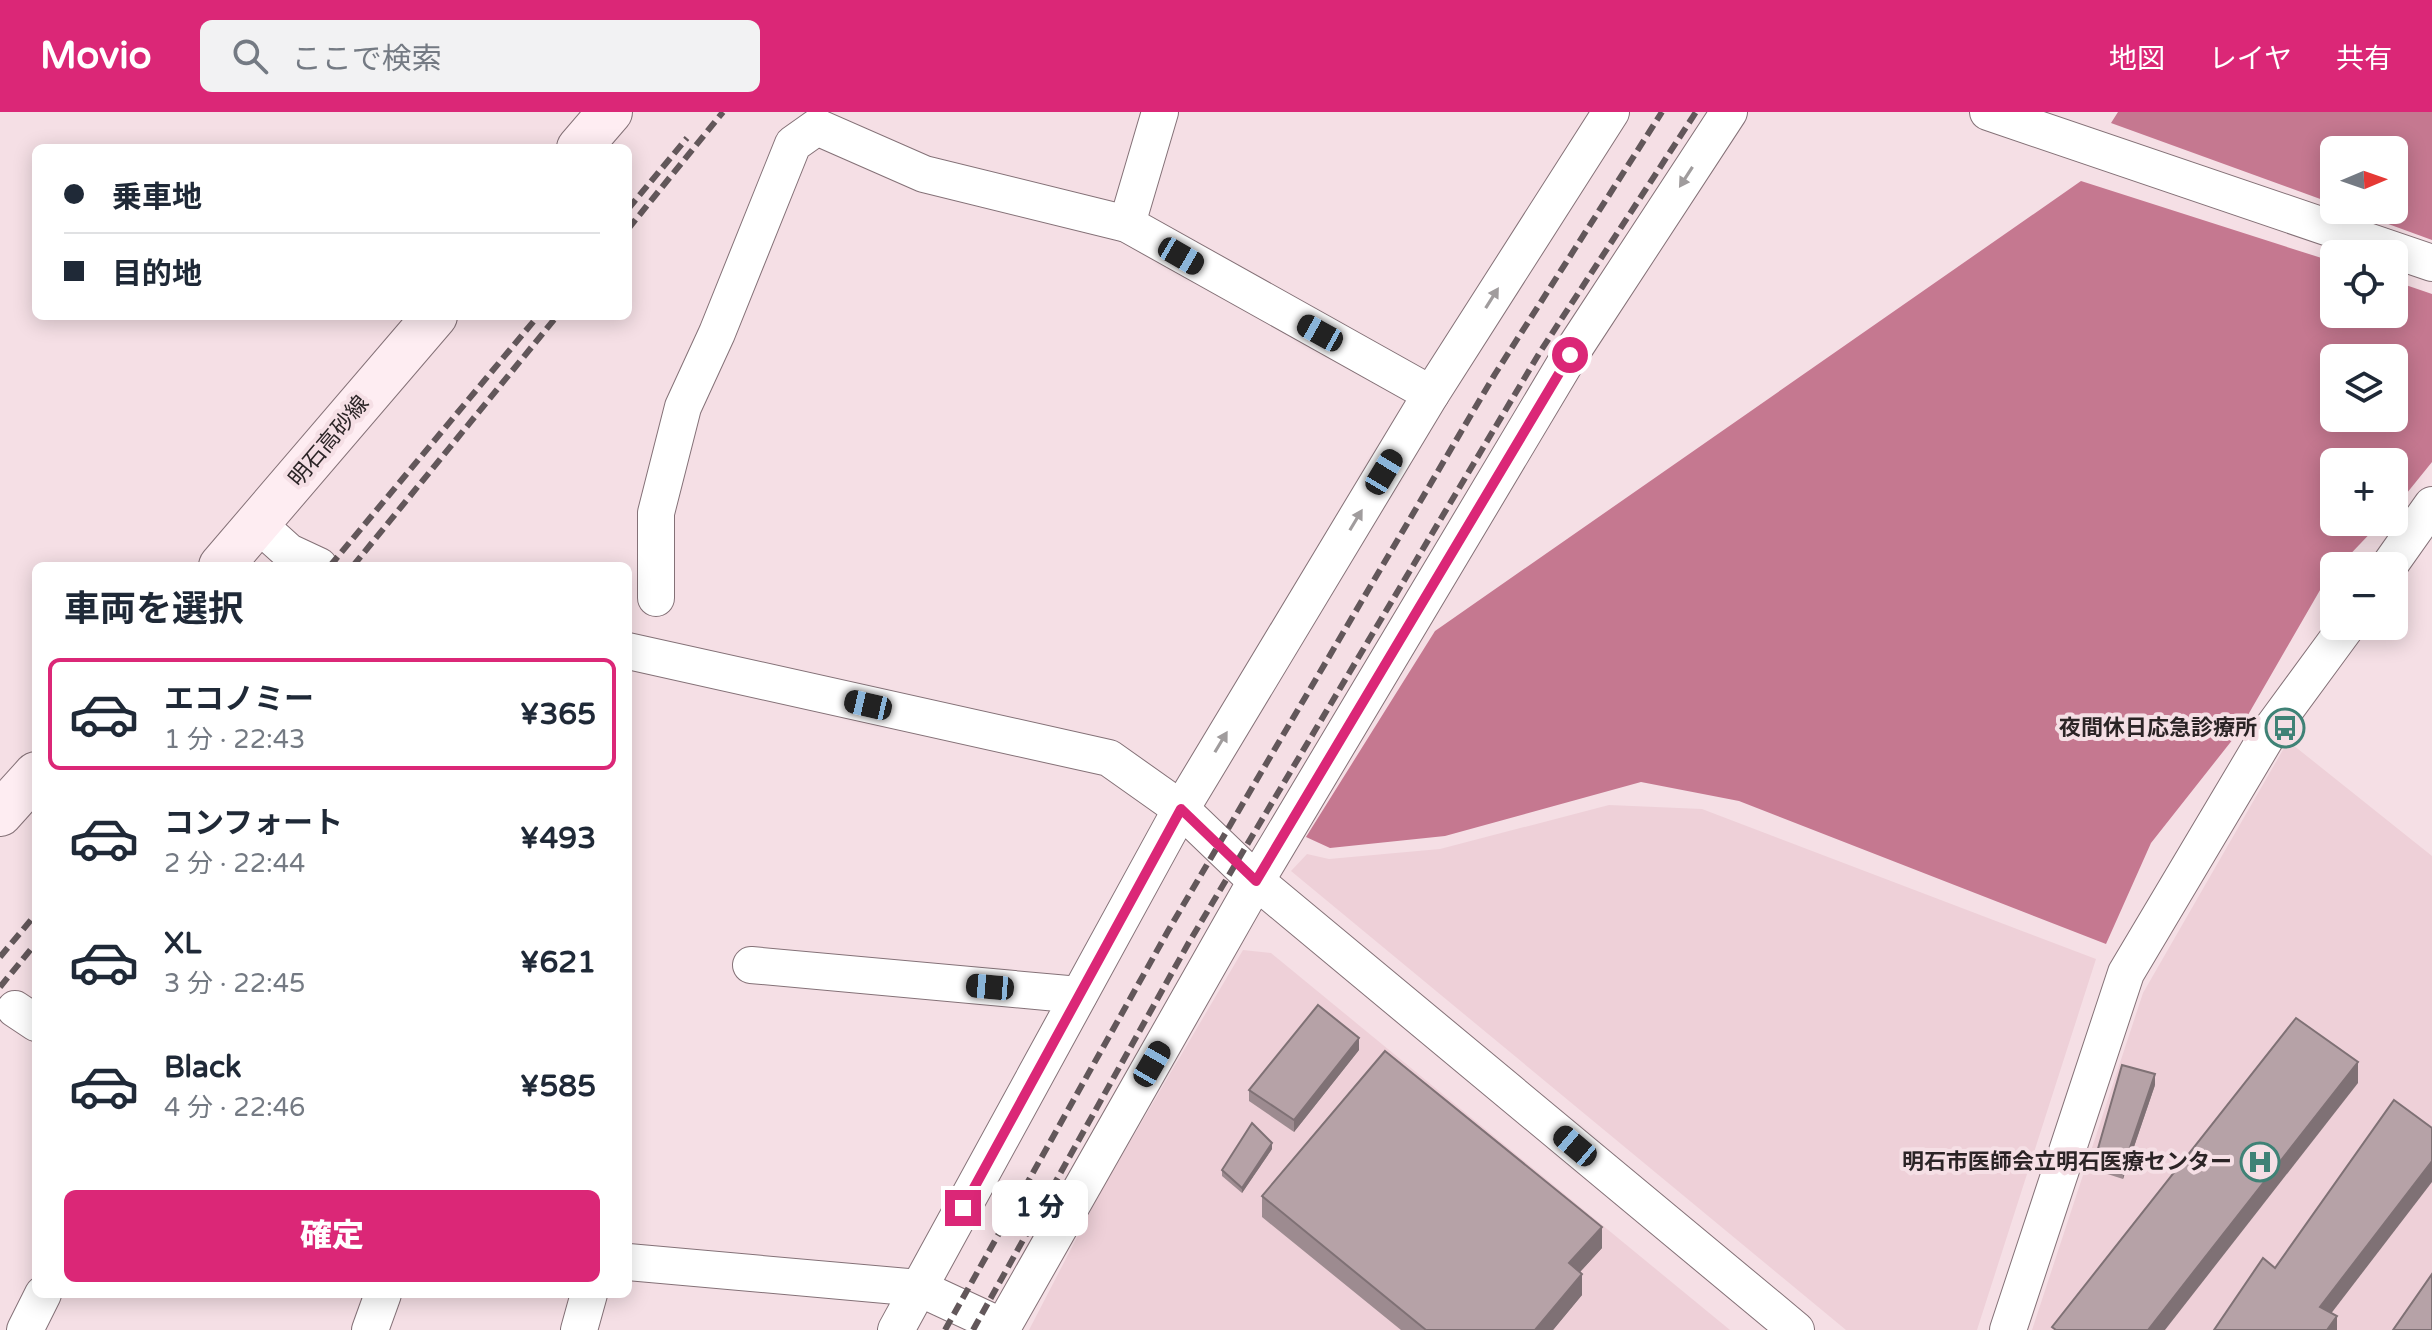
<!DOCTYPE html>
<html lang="ja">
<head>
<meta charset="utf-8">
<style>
	body { margin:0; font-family:"Varela Round","Noto Sans JP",sans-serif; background:#f2f2f3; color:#1f2937; height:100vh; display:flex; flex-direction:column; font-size:30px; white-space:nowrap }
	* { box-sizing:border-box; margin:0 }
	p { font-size:26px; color:#747a83 }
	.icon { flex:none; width:44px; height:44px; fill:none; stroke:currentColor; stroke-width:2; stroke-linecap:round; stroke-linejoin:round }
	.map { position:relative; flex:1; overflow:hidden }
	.drawer { position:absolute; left:32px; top:450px; width:600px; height:736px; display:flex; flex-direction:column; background:#fff; border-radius:12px; box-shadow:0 4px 20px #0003 }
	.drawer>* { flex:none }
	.top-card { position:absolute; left:32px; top:32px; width:600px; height:176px; border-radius:12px; box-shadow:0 4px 20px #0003; display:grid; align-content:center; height:176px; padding:0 32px; background:#fff }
	.needle { width:52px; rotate:88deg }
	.buttons { position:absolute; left:2320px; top:24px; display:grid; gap:16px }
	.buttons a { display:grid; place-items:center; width:88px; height:88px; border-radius:12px; background:#fff; box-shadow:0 4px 20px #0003; font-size:40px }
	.end { position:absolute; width:36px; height:36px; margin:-18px; border:10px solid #db2777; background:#fff; box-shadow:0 0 0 4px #fff }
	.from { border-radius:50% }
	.bubble { position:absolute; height:56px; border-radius:12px; background:#fff; box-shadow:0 4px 20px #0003; font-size:26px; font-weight:800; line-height:56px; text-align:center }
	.car { position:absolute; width:24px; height:48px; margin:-24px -12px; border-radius:10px; box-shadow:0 0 6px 2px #0007; background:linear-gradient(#222 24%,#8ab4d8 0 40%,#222 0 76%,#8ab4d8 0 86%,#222 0) }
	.top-card b { display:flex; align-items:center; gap:28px; height:76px; font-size:30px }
	.top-card b+b { border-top:2px solid #e0e1e3 }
	.top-card i { width:20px; height:20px; background:#1f2937 }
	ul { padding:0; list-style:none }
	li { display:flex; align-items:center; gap:24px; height:112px; margin:0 16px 12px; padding:0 16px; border:4px solid transparent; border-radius:12px }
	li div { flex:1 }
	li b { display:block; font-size:30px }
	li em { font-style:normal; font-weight:800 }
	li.active { border-color:#db2777 }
	li>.icon { width:72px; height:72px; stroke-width:1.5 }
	h2 { padding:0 32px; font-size:36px; line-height:96px }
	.cta { display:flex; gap:16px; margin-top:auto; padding:16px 32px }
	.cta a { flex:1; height:92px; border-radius:12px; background:#db2777; color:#fff; font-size:32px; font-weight:800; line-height:92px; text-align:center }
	header { display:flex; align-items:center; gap:48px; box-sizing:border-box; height:112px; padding:0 40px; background:#db2777; color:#fff }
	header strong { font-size:38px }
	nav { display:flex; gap:44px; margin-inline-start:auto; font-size:28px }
	.search { width:560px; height:72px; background:#f2f2f3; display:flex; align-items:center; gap:20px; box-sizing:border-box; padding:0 28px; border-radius:12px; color:#747a83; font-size:30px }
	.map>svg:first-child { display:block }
	.built { fill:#eed0d8 }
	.water { fill:#c57890; fill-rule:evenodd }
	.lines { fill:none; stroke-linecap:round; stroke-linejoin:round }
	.street-casing { stroke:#847177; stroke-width:38 }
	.secondary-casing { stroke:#847177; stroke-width:46 }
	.street { stroke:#fff; stroke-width:36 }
	.secondary { stroke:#feedf2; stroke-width:44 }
	.rail { stroke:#62575a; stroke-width:6; stroke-dasharray:12 6; stroke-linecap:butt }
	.wall { fill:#9d8b90 }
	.shaded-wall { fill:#7f7175 }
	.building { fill:#b6a2a7; stroke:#7f7175; stroke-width:2 }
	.oneway { fill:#a09c9d }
	.route { stroke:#db2777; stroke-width:10 }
	.labels { text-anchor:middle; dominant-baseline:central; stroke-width:8; stroke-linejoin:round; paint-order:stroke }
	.street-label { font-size:22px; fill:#2b2426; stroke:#f5dfe5 }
	.poi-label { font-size:22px; font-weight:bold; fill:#2b2426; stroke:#f5dfe5; text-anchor:end }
</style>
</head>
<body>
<header>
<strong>Movio</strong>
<div class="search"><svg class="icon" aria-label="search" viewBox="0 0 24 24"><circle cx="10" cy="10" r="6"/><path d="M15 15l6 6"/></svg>ここで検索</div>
<nav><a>地図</a><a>レイヤ</a><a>共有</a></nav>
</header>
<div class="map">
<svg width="2432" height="1218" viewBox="0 0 2432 1218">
	<rect width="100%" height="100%" fill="#f5dfe5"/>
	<g class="built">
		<path d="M2288,629L2432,744V1218H2032L2143,881Z"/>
		<path d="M1609,693L1702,697L2096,847L1977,1218H1846L1291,759L1307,742L1329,747L1440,737Z"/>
		<path d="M1243,838L1271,841L1730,1218H1029L1101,1079Z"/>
	</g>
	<g class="water">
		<path d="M2118,0H2432V128L2350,98H2394V38H2334V92L2111,11Z"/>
		<path d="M2081,69L2334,150V202H2394V169L2432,182V350L2394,397V350H2334V410H2381L2339,454H2334V459L2327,466L2237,622L2151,731L2106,832L1739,689L1641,670L1445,724L1330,736L1306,725L1435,519ZM2334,246H2394V306H2334Z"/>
	</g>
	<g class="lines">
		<g class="street-casing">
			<g id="street">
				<path d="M1988,0L2432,151"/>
				<path d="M1127,112L1160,0"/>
				<path d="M258,412L289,440L319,454"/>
				<path d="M2389,454L2432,393"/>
				<path d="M656,486V401L683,295L717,221L793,32L817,15L924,62L1127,112L1431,282"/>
				<path d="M628,539L1109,646L1181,697L1256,769L1796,1218"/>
				<path d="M751,853L1079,883"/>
				<path d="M15,897L36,911"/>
				<path d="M628,1150L919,1176L1003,1215"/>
				<path d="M25,1218L43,1182"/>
				<path d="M370,1218L383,1182"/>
				<path d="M579,1218L589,1182"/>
				<path d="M896,1218L1181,697L1431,282L1611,0"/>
				<path d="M1001,1218L1256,769L1570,243L1729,0"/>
				<path d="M2008,1218L2126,861L2270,619L2347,514"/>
			</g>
		</g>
		<g class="secondary-casing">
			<g id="secondary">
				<path d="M579,36L610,0"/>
				<path d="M221,454L435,204"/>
				<path d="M0,702L36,662"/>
			</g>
		</g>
		<use href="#street" class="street"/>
		<use href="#secondary" class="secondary"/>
		<g class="rail">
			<path d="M628,97L687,26"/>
			<path d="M628,117L723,0"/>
			<path d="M330,454L538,204"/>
			<path d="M353,454L557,204"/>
			<path d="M0,845L36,802"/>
			<path d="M0,875L36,831"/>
			<path d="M945,1218L1168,819L1495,262L1662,0"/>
			<path d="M973,1218L1188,832L1540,240L1696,0"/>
		</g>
	</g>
	<g class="wall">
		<path d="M1359,938L1294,1020L1249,989V978Z"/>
		<path d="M2155,973L2123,1067L2095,1058V1047Z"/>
		<path d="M1272,1037L1242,1081L1222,1064V1058Z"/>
		<path d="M1262,1084L1602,1136L1580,1160L1582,1183L1553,1218H1401L1262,1105Z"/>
	</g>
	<g class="shaded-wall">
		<path d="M1359,926V938L1294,1020V1008Z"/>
		<path d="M2358,950V971L2165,1218H2148Z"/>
		<path d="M2155,962V973L2123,1067V1056Z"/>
		<path d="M1272,1031V1037L1242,1081V1076Z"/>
		<path d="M2432,1049V1070L2320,1216V1195Z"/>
		<path d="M1602,1115V1136L1569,1172V1151Z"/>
		<path d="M1582,1162V1183L1553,1218H1535Z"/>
		<path d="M2337,1204V1218H2327Z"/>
	</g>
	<g class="building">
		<path d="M1318,893L1359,926L1294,1008L1249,978Z"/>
		<path d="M2296,906L2358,950L2148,1218H2056L2052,1215Z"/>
		<path d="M1385,939L1602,1115L1569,1151L1582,1162L1535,1218H1426L1262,1084Z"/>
		<path d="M2122,953L2155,962L2123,1056L2095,1047Z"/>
		<path d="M2394,988L2432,1016V1049L2320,1195L2337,1204L2327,1218H2214L2263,1146L2275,1156Z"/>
		<path d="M1252,1011L1272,1031L1242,1076L1222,1058Z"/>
		<path d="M2432,1162V1218H2393Z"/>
	</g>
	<defs><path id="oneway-solid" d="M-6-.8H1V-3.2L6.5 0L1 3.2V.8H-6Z" transform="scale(2)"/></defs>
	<g class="oneway">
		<use href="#oneway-solid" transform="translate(1686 65) rotate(123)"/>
		<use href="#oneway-solid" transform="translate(1492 186) rotate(-58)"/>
		<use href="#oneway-solid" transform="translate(1356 408) rotate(-59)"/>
		<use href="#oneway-solid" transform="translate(1221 630) rotate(-59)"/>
	</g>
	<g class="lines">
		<path class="route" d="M963,1096L1181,697L1256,769L1570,243"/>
	</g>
	<defs>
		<g id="bus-ring" transform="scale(2)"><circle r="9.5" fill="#f5dfe5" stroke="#3f8276" stroke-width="1.5"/><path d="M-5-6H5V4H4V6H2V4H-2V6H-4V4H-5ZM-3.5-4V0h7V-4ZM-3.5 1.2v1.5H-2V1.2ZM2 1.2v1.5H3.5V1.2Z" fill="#3f8276"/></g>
		<g id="hospital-ring" transform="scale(2)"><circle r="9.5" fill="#f5dfe5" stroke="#3f8276" stroke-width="1.5"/><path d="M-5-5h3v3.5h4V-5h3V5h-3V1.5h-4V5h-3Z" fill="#3f8276"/></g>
	</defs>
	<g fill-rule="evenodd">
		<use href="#bus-ring" x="2285" y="616"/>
		<use href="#hospital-ring" x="2260" y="1050"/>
	</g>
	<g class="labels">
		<g class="street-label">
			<text transform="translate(329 329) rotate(-50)">明石高砂線</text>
		</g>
		<g class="poi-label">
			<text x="2257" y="616">夜間休日応急診療所</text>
			<text x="2232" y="1050">明石市医師会立明石医療センター</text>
		</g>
	</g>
</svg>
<div class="buttons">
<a><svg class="needle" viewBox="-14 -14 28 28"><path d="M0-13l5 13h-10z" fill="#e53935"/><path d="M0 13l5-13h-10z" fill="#747a83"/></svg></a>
<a><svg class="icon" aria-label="locate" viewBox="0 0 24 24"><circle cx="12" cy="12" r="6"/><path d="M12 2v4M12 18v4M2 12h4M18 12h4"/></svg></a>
<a><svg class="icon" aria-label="layers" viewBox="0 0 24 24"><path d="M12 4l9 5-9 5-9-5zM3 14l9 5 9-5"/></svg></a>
<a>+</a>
<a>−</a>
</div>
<i class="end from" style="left:1570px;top:243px"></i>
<i class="end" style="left:963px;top:1096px"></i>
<div class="bubble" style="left:992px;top:1068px;width:96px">1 分</div>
<i class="car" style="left:1181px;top:144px;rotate:120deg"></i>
<i class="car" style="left:1320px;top:221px;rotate:299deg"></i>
<i class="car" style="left:1384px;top:360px;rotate:31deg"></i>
<i class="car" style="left:868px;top:593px;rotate:283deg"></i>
<i class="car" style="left:990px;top:875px;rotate:275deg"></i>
<i class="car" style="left:1152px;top:952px;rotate:30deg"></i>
<i class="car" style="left:1575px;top:1034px;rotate:310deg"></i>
<div class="top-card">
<b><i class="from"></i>乗車地</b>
<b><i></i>目的地</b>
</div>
<section class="drawer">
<h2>車両を選択</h2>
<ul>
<li class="active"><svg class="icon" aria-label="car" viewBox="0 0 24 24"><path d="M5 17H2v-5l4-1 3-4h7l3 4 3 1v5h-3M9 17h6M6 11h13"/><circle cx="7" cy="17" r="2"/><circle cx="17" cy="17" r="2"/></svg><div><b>エコノミー</b><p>1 分 · 22:43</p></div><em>¥365</em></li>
<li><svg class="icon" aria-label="car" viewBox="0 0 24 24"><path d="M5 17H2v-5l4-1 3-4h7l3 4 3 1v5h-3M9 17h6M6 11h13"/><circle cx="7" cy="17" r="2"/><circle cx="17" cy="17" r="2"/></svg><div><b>コンフォート</b><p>2 分 · 22:44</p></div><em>¥493</em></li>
<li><svg class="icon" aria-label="car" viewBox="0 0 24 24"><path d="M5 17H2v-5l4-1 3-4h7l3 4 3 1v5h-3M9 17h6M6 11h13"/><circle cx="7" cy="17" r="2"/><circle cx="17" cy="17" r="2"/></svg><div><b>XL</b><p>3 分 · 22:45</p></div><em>¥621</em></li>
<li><svg class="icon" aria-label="car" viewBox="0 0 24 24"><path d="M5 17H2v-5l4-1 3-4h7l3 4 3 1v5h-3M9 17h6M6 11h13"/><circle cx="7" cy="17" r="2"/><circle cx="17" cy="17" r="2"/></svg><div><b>Black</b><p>4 分 · 22:46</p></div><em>¥585</em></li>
</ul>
<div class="cta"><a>確定</a></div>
</section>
</div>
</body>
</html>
